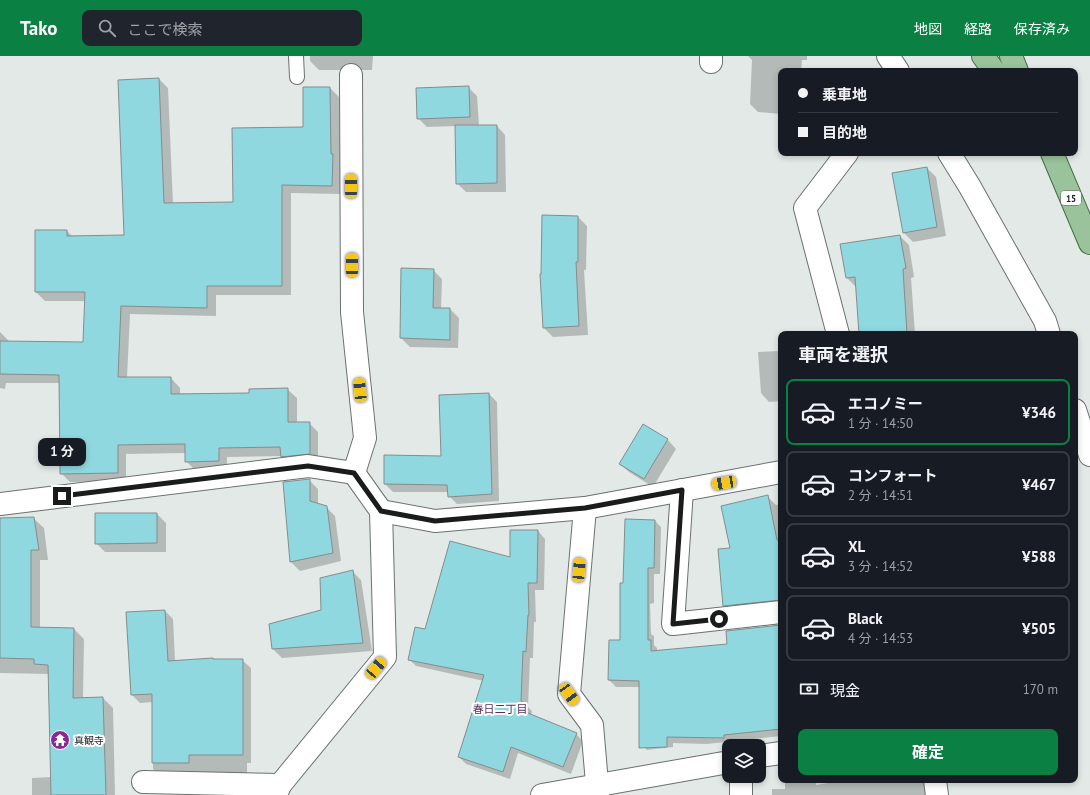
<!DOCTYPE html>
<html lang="ja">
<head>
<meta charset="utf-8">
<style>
	body { margin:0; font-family:"PT Sans","Noto Sans JP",sans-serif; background:#20242c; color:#f1f3f6; height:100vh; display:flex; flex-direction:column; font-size:15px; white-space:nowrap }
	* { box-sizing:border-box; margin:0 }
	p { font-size:13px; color:#9ea1a6 }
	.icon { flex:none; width:22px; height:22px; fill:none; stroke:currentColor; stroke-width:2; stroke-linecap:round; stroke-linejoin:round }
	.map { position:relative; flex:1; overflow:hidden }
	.panel { position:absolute; left:778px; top:275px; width:300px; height:452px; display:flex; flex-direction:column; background:#171b24; border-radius:8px; box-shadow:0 2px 6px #0003 }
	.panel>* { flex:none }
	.guide { position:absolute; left:778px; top:12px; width:300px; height:88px; border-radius:8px; box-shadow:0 2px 6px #0003; display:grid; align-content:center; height:88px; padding:0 20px; background:#171b24 }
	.fabs { position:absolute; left:722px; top:683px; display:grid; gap:8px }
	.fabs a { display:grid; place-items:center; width:44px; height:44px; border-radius:8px; background:#171b24; box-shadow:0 2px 6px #0003; font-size:20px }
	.end { position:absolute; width:18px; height:18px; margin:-9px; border:5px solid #1a1c1b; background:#fff; box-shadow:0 0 0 2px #fff }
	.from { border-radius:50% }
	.bubble { position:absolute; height:28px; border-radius:8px; background:#171b24; box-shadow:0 2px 6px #0003; font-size:13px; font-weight:700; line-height:28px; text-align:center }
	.car { position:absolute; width:12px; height:24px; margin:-12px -6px; border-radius:5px; box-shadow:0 0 3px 1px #0007; background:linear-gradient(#f5c518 24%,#345 0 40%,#f5c518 0 76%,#345 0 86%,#f5c518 0) }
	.guide b { display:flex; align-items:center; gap:14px; height:38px; font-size:15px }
	.guide b+b { border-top:1px solid #363941 }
	.guide i { width:10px; height:10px; background:#f1f3f6 }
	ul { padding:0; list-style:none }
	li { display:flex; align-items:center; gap:12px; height:66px; margin:0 8px 6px; padding:0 12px; border:2px solid #363941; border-radius:8px }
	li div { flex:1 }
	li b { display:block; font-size:15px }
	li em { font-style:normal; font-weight:700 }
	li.on { border-color:#0b8043 }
	li>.icon { width:36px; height:36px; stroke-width:1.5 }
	h2 { padding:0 20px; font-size:18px; line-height:48px }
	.pay { display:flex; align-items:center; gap:10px; height:44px; padding:0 20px; font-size:15px }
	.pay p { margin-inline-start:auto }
	.primary-button { display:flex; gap:8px; margin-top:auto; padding:8px 20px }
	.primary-button a { flex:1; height:46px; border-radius:8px; background:#0b8043; color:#fff; font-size:16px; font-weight:700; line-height:46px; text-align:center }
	header { display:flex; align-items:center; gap:24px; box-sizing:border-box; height:56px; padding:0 20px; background:#0b8043; color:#fff }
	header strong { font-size:19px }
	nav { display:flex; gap:22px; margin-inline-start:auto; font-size:14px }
	.search { width:280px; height:36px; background:#20242c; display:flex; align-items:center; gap:10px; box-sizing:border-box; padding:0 14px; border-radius:8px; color:#9ea1a6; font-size:15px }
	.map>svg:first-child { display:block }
	.shadow { fill:#0003 }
	.building { fill:#90d8e0; stroke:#858c8c }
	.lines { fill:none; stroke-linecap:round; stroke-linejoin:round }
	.lane-casing { stroke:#6b716f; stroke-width:16 }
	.street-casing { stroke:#6b716f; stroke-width:24 }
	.primary-casing { stroke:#416f43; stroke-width:24 }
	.lane { stroke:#fff; stroke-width:14 }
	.street { stroke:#fff; stroke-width:22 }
	.primary { stroke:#9ac39b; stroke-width:22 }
	.route { stroke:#1a1c1b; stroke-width:5 }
	.labels { text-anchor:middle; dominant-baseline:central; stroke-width:4; stroke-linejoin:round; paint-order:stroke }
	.shield { fill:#fff; stroke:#5f605f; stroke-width:1 }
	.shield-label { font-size:9px; font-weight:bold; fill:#1a1c1b }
	.poi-label { font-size:10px; fill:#1a1c1b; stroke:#fff; text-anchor:start }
	.neighbourhood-label { font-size:11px; fill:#5b2c5f; stroke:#fff }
</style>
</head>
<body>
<header>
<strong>Tako</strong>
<div class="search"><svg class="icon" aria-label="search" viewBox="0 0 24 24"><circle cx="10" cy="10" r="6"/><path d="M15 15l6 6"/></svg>ここで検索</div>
<nav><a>地図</a><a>経路</a><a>保存済み</a></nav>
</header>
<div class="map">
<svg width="1090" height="739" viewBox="0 0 1090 739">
	<rect width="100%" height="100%" fill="#e2e9e7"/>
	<g class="shadow">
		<path d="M310,0H373L372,14H319L310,5Z"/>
		<path d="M748,0H807V4H802L801,15H781V58L758,56L750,48L752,4Z"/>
		<path d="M159,23L168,32L173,148L234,147L304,72L330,32L339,41L340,107L341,109V138L291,137V239H216V260L130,258L127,322H171L180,332V339L250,338L287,333L297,342V367H309L318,376V406L291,409L281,400L227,401V413L195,414L186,405V397L126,398V425L70,426L61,417L60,327H6L5,333L0,332V276L9,285V286L84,287L86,245H45L36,236V175H67L72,180H125Z"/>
		<path d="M468,31L477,40L479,70H497L505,79L506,136H466L457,127L456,70L427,71L418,62Z"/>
		<path d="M927,112L936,121L946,180L913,186L904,177Z"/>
		<path d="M578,161L587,170L586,214H584L588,279L553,281L544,272L541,219Z"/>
		<path d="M900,180L909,189L914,221L911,222L915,278H861L857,230L856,231L847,222Z"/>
		<path d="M433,214L442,223L441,253H450L459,262L458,292L410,291L401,282Z"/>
		<path d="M930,276L932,278H919Z"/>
		<path d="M781,295V345L769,346L761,337L758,296Z"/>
		<path d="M489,338L497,346L499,445L457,448L449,440L448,436H393L385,428L442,401L440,340Z"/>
		<path d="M668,384L676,393L653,431L629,416L620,408Z"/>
		<path d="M309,424L318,433V449L326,451L335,460L341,505L300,515L291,506Z"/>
		<path d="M767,440L776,449L781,448V539Z"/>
		<path d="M157,458L166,467V496H105L96,487Z"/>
		<path d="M33,462L44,472L48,504H40V572L74,573L84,583L83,642H103L113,652L115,739H32V722L52,721L49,618L0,617V621V463Z"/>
		<path d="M655,465L661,471L660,518H654V547L650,548L651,578L654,580V589L657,592V595L728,589L781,576V680L707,688L673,687V691L647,694L640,687V631H616L609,624L610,585H621L624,528Z"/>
		<path d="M538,475L545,483L544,534H535L536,566H534L533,602H530L528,651L532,655L531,659L576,678L583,685L571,718L518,697L510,723L466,708L459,701L484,625L416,610L409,603L425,574L511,503Z"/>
		<path d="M352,515L361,524L372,595L282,602L273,593L322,555Z"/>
		<path d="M165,555L173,563L175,605L213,603L214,604H242L251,612V707H247V723L162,721L153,713V646L140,647L132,639Z"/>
		<path d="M785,724H814L816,727V729L846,724H850L852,726L864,724H925L927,739H772V733H785Z"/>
	</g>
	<g class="building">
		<path d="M159,22L164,147L233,146L232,72L303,71V31H330L331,98H333L332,130L282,129V230H207V252L121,250L118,321H171V338L249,337V333L288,332V366H310V398L281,401L280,391L219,392V405L185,406V388L118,389V417L60,418L59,319L0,318V285L83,286L85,236H35V174H67V180L124,179L118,24Z"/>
		<path d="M469,30L470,61L417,63L416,32Z"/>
		<path d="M455,69H497V127L456,128Z"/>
		<path d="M927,111L937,171L903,177L892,117Z"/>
		<path d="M542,159L578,160V206H576L579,270L543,272L540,218H541Z"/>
		<path d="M900,179L906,212L903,213L907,278H859L855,221L846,222L840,188Z"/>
		<path d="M401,212L434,213L433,252H450V284L400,282Z"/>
		<path d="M489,337L492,438L448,441L447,429L384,428V399L441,400L439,339Z"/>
		<path d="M643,368L668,383L644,423L619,408Z"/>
		<path d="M310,423V445L327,450L333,497L290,506L283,426Z"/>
		<path d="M768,439L777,484H781V544L723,550L718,493L730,492L721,450Z"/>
		<path d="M95,457H157V487L95,488Z"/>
		<path d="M34,461L39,494H31V571L74,572L73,642L103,641L106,739H51L48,609L34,608V603L0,602V462Z"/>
		<path d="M625,463L655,464L654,512H648V584H651V595L727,588L726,575L781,569V673L724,679V682L667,681V691L639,692V625L608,624L609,584H620V527H623Z"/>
		<path d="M510,474H538L537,527H528L529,559H528L526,596L523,595L521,645L525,647L523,655L577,677L563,711L511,691L503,716L458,701L484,619L408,604L415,571L425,573L450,485L510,501Z"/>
		<path d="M353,514L363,587L272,593L269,568L321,554L320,522Z"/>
		<path d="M165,554L168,605L213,602V603H243V699H189V707H152V638L131,639L126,556Z"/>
	</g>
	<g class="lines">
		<g class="lane-casing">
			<path id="lane" d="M296,0L297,21"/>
		</g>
		<g class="street-casing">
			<g id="street">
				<path d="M711,0V6"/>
				<path d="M888,0L898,15"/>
				<path d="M351,19L352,256L365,382L354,417L381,455"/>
				<path d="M949,97L970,131L1045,265L1049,278"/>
				<path d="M838,278L805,152L847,97"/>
				<path d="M1075,354L1090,399"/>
				<path d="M682,434L673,568L781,556"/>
				<path d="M0,448L308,410L354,417"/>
				<path d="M759,700L781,697"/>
				<path d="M741,720V739"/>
				<path d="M935,724L937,739"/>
				<path d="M143,726L280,729"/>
				<path d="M276,739L280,729L385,601L381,455L435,465L585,452"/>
				<path d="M542,739L729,706"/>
				<path d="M598,739L592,669L569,638L585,452L781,416"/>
			</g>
		</g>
		<g class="primary-casing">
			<g id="primary">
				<path d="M983,0L994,15"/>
				<path d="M1011,0L1017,15"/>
				<path d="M1052,97L1090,187"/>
			</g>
		</g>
		<use href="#lane" class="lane"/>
		<use href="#street" class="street"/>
		<use href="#primary" class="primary"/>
	</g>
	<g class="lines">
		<path class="route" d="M62,440L308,410L354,417L381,455L435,465L585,452L682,434L673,568L719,563"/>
	</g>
	<defs>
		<g id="temple-disc" transform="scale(1)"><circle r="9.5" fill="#882891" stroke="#fff"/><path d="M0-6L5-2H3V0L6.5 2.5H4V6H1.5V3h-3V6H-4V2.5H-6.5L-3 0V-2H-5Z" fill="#fff"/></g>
	</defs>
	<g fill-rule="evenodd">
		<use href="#temple-disc" x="60" y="684"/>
	</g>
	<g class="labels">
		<rect class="shield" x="1061" y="135" width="20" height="14" rx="3"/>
		<g class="shield-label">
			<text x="1071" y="142">15</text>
		</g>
		<g class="poi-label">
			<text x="74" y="684">真観寺</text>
		</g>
		<g class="neighbourhood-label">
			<text x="500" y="653">春日二丁目</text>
		</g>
	</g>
</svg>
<div class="fabs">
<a><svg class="icon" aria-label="layers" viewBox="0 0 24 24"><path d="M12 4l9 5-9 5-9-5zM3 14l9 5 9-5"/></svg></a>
</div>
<i class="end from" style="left:719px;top:563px"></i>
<i class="end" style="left:62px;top:440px"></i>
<div class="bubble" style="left:38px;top:382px;width:48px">1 分</div>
<i class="car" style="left:351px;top:130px;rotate:0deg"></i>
<i class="car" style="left:352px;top:209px;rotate:0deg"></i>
<i class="car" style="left:360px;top:334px;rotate:354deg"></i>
<i class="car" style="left:724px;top:427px;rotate:260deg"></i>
<i class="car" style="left:579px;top:514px;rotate:5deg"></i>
<i class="car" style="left:376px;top:612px;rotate:40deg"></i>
<i class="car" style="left:569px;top:638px;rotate:144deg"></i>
<div class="guide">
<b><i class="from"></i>乗車地</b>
<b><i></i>目的地</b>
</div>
<section class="panel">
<h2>車両を選択</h2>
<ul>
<li class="on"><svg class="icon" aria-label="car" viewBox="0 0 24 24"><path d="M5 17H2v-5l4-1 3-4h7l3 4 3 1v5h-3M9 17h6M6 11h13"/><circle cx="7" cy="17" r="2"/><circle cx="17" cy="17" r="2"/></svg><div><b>エコノミー</b><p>1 分 · 14:50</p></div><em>¥346</em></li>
<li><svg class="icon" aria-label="car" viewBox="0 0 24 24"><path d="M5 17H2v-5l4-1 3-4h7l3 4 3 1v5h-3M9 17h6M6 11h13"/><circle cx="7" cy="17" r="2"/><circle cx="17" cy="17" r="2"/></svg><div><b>コンフォート</b><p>2 分 · 14:51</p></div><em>¥467</em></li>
<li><svg class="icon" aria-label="car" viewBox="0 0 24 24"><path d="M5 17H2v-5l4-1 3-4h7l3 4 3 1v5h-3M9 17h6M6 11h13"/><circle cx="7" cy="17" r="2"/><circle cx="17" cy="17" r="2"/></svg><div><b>XL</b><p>3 分 · 14:52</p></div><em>¥588</em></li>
<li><svg class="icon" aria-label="car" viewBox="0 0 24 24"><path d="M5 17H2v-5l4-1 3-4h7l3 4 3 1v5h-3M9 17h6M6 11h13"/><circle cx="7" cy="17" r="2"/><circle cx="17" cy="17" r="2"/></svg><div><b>Black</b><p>4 分 · 14:53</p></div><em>¥505</em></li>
</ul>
<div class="pay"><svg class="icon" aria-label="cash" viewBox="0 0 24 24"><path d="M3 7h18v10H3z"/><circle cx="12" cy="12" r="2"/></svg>現金<p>170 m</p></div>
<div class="primary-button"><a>確定</a></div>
</section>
</div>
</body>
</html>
